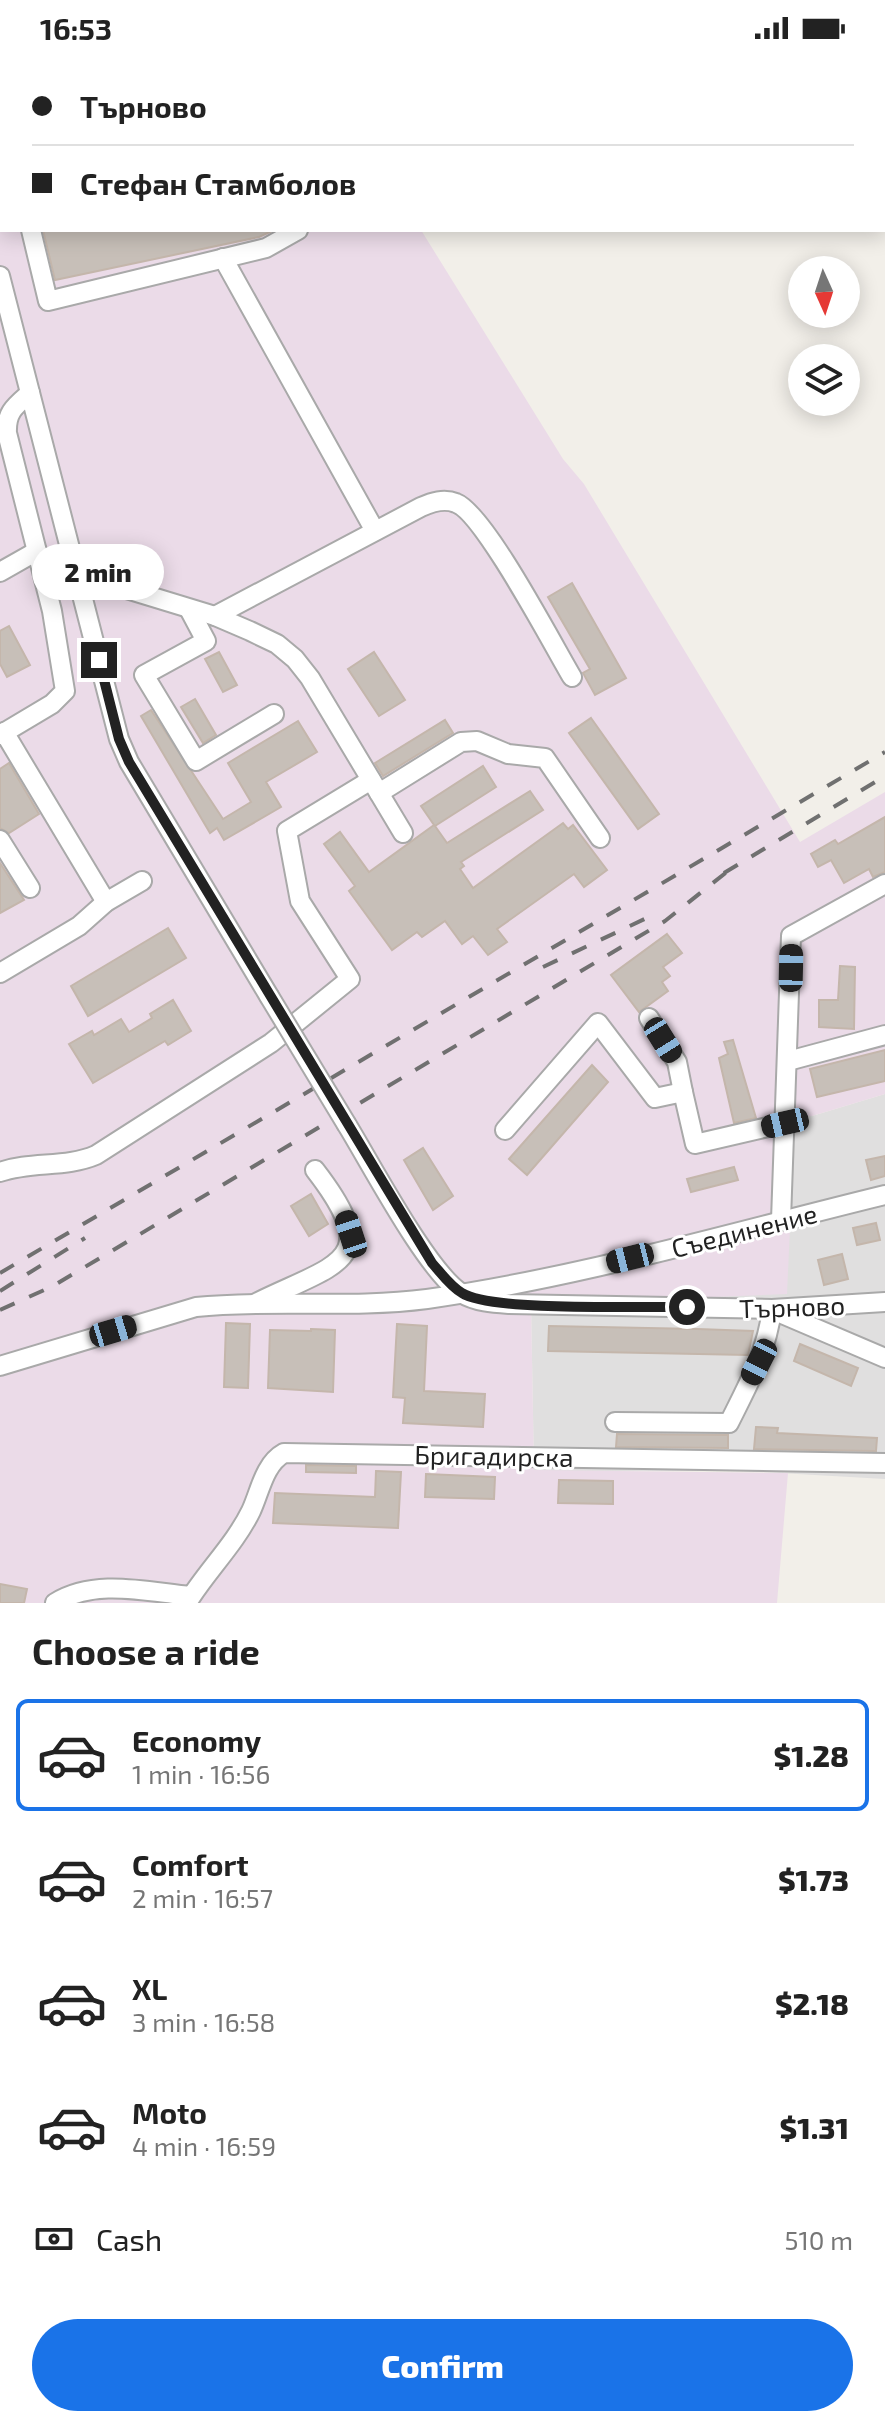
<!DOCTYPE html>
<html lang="en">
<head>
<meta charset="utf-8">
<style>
	body { margin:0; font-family:"Exo 2",sans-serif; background:#f2f2f2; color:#222; height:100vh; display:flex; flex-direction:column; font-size:30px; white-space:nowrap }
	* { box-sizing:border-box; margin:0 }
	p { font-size:26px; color:#767676 }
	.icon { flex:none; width:44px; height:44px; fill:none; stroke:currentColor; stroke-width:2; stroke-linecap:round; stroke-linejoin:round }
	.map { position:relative; height:1547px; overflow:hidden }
	.side { display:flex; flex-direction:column; background:#fff; flex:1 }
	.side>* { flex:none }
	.top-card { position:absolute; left:0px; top:0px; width:886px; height:176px; box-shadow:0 4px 20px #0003; display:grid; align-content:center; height:176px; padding:0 32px; background:#fff }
	.needle { width:52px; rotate:177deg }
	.buttons { position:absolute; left:788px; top:200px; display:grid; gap:16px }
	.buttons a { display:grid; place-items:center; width:72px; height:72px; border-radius:50%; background:#fff; box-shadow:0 4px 20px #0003; font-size:40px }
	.end { position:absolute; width:36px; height:36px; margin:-18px; border:10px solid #222; background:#fff; box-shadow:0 0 0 4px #fff }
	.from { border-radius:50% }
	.bubble { position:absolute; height:56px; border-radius:28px; background:#fff; box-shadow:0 4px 20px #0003; font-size:26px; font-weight:800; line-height:56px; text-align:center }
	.car { position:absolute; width:24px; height:48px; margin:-24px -12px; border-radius:10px; box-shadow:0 0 6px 2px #0007; background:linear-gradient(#222 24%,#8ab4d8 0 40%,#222 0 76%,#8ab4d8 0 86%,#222 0) }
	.top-card b { display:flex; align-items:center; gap:28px; height:76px; font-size:30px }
	.top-card b+b { border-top:2px solid #e0e0e0 }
	.top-card i { width:20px; height:20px; background:#222 }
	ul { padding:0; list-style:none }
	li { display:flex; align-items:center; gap:24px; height:112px; margin:0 16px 12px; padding:0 16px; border:4px solid transparent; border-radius:12px }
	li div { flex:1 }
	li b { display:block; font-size:30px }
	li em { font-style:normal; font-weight:800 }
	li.on { border-color:#1a73e8 }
	li>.icon { width:72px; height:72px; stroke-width:1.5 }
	h2 { padding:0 32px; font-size:36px; line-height:96px }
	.pay { display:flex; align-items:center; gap:20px; height:88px; padding:0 32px; font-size:30px }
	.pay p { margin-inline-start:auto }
	.action { display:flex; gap:16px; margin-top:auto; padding:16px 32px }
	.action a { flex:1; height:92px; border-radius:48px; background:#1a73e8; color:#fff; font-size:32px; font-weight:800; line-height:92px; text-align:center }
	.status { display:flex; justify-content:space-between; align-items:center; height:56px; padding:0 40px; background:#fff; direction:ltr }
	.status svg { height:22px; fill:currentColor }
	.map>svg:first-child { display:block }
	.residential { fill:#e0dfdf }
	.industrial { fill:#ebdbe8 }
	.building { fill:#c7bfb8; stroke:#c4b6ab; stroke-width:2 }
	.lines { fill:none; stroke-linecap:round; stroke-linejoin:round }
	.minor-casing { stroke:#a9a9a9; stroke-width:22 }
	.minor { stroke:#fff; stroke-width:18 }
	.rail { stroke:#707070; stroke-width:4; stroke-dasharray:16 16; stroke-linecap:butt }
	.minor-bridge-casing { stroke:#a9a9a9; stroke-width:22; stroke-linecap:butt }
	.minor-bridge { stroke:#fff; stroke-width:18 }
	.route { stroke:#222; stroke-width:10 }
	.labels { text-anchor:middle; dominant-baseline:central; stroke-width:6; stroke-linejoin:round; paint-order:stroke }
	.street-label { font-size:26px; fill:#222; stroke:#fff }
</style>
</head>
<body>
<div class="status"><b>16:53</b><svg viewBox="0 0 49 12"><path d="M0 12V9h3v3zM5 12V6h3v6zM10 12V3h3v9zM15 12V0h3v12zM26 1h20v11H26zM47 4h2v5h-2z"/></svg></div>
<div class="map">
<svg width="885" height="1547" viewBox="0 0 885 1547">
	<rect width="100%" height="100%" fill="#f2efe9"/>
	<path class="residential" d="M885,1038V1423L743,1415H534L531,1247L795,1060H812Z"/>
	<path class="industrial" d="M0,110L2,174H421L563,403L584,428L800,786L885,736V1038L812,1060H795L787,1238L531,1248L534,1414L788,1417L777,1547H0Z"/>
	<g class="building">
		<path d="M43,174H272V175L259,181L55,224Z"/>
		<path d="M572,527L626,622L595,639L583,617L590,613L548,541Z"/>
		<path d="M9,570L30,609L7,621L0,608V575Z"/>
		<path d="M219,596L237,629L223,636L205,603Z"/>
		<path d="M374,596L405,644L379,660L348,613Z"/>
		<path d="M195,643L216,679L203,687L181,651Z"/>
		<path d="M151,654L223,763L251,746L228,707L298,665L317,696L266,726L281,751L224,784L217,772L210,777L141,660Z"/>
		<path d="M591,662L659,758L638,773L569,677Z"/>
		<path d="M445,664L453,677L383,720L375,707Z"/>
		<path d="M9,707L39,758L9,777L0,772V713Z"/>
		<path d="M483,710L496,731L435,770L447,787L530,735L543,754L461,806L464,810L460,813L473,832L563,767L568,773L573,769L607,814L584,831L574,818L497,873L507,886L488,899L473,880L462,888L445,865L422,881L417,876L392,894L349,835L355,830L324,788L340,776L369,816L434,769L421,750Z"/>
		<path d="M885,761V816L873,821L869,813L844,827L831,804L818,811L811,798L835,784L838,788Z"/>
		<path d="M0,807L24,844L0,857Z"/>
		<path d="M168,872L186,902L88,960L71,930Z"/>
		<path d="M667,878L682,897L663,911L670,920L662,926L668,935L639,956L611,919Z"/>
		<path d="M840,910L855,911L854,973L819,971V944H838Z"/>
		<path d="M173,944L191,975L168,989L165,985L93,1027L69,988L92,975L94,979L121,963L129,976L152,962L150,958Z"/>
		<path d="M733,984L756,1062L734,1067L719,1002L728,998L724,986Z"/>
		<path d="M885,994V1025L817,1041L810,1013Z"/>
		<path d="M592,1009L608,1026L527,1119L509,1103Z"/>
		<path d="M423,1092L453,1140L433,1154L404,1104Z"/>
		<path d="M885,1100V1120L871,1124L866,1104Z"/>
		<path d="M734,1111L738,1124L691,1136L687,1123Z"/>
		<path d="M311,1138L328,1168L309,1180L291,1150Z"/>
		<path d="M876,1167L880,1184L857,1189L853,1172Z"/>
		<path d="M842,1198L848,1223L824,1229L818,1204Z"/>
		<path d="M226,1267L250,1268L248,1332L224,1331Z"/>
		<path d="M397,1268L427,1270L424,1335L485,1338L483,1371L403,1367L405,1342L393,1341Z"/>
		<path d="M549,1270L697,1273L753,1275L748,1299L548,1295Z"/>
		<path d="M311,1273L335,1274L333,1336L268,1332L270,1274L311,1275Z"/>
		<path d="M800,1288L858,1312L851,1330L794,1305Z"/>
		<path d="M756,1371L778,1372L777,1377L877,1382L876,1395L754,1393Z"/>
		<path d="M617,1378L728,1379V1392L616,1391Z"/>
		<path d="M306,1409L356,1410V1417L306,1416Z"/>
		<path d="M376,1415L401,1416L398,1472L273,1467L275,1437L375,1441Z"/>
		<path d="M426,1418L495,1421L494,1443L425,1441Z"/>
		<path d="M559,1424L613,1425V1448L558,1447Z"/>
		<path d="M0,1528L27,1533L24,1547H0Z"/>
	</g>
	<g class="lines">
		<g class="minor-casing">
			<g id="minor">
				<path d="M280,2L288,0"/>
				<path d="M0,73L2,72"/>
				<path d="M31,174L48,245L266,192L298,174"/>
				<path d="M223,202L375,475"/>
				<path d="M0,220L119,683L129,706L269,940"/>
				<path d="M0,516L37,495"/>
				<path d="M78,522L110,528L215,560L250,575L277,588L295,603L310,622L403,777"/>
				<path d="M189,553L206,585L144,619L196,705L274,658"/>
				<path d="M215,560L421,451C432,446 444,442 456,447C484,457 553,589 572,621"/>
				<path d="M4,676L106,846"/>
				<path d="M0,679L52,648L65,635L52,555L7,377C6,356 15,350 30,337"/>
				<path d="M379,737L461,686L477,685L508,698L545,702L600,782"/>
				<path d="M0,784L30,832"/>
				<path d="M0,917L79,870L106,846L142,825"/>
				<path d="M649,962L677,1006L683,1036"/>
				<path d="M788,1005L885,979"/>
				<path d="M347,1069C371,1108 427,1215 461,1237C476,1246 493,1247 509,1248L772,1253L885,1246"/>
				<path d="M505,1074L598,967L655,1042L683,1036L695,1088L785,1067"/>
				<path d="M0,1116C31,1105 66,1112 96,1099L271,987L350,923L300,845L287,775L371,724"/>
				<path d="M781,1164L791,880L885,828"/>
				<path d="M256,1247C337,1207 386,1206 315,1114"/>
				<path d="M775,1255L885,1302"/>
				<path d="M0,1310L196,1251C272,1243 350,1253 427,1243C582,1221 733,1176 885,1139"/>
				<path d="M615,1366L729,1367C748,1329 767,1295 772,1253"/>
				<path d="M55,1547C95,1522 147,1536 191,1540"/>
				<path d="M187,1547C206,1516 235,1488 251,1455C260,1436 264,1408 284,1397L885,1407"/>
			</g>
		</g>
		<use href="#minor" class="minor"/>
		<g class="rail">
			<path d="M724,817L885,720"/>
			<path d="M543,911L651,860"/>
			<path d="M0,1217L885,696"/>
			<path d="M0,1235L85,1182"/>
			<path d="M0,1254L53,1230L665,865L733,811"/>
		</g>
		<g class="minor-bridge-casing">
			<path id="minor-bridge" d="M269,940L347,1069"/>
		</g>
		<use href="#minor-bridge" class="minor-bridge"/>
	</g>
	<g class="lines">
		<path class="route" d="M99,604L119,683L129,706L432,1207C441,1217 450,1230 462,1237C492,1256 644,1250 687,1251"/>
	</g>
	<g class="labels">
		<g class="street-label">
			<text transform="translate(744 1174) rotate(-14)">Съединение</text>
			<text transform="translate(792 1250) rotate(-2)">Търново</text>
			<text transform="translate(494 1399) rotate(1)">Бригадирска</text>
		</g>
	</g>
</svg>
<div class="buttons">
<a><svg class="needle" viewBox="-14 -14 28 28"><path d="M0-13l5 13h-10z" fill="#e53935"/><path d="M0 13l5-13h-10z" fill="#767676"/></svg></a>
<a><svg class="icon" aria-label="layers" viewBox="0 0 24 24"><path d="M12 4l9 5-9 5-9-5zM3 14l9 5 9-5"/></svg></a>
</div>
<i class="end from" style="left:687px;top:1251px"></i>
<i class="end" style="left:99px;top:604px"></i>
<div class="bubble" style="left:32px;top:488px;width:132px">2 min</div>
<i class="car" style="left:791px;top:912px;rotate:1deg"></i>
<i class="car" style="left:663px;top:984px;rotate:148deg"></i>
<i class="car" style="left:785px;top:1067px;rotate:257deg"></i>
<i class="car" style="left:351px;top:1178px;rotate:342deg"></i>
<i class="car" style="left:630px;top:1202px;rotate:256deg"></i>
<i class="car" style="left:113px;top:1275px;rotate:73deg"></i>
<i class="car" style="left:759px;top:1306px;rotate:207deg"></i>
<div class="top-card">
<b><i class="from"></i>Търново</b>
<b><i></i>Стефан Стамболов</b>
</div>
</div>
<section class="side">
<h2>Choose a ride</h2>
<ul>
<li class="on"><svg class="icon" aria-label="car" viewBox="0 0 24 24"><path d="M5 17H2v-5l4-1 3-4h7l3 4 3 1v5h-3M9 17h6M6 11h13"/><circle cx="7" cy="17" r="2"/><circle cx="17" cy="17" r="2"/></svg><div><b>Economy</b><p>1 min · 16:56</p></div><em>$1.28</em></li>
<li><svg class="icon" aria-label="car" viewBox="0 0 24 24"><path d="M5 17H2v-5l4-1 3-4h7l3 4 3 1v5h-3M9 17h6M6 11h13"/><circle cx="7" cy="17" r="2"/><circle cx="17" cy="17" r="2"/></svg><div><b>Comfort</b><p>2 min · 16:57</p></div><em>$1.73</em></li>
<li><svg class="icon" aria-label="car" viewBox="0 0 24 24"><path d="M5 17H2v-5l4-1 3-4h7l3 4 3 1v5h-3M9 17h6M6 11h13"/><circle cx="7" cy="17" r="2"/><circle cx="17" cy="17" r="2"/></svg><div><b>XL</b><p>3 min · 16:58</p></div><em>$2.18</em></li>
<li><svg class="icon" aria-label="car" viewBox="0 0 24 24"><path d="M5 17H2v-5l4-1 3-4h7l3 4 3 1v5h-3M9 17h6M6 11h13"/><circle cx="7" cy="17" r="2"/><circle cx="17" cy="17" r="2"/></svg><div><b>Moto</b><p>4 min · 16:59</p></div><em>$1.31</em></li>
</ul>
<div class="pay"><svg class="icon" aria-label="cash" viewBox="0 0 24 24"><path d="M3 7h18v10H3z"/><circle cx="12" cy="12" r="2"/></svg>Cash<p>510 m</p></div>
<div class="action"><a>Confirm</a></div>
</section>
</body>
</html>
